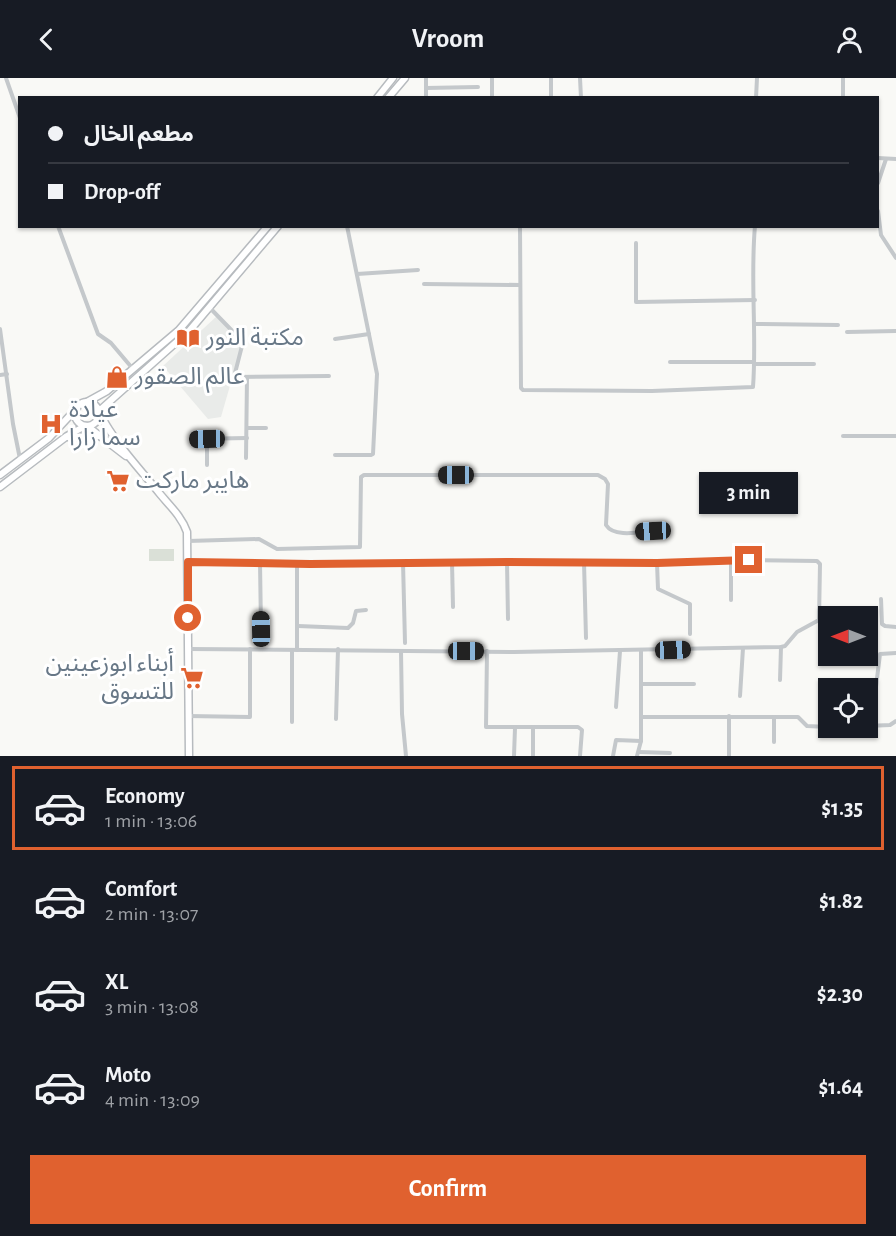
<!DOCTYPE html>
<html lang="en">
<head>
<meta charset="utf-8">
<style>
	body { margin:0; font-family:"Alegreya Sans","Noto Sans Arabic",sans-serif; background:#20242c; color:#f1f3f6; height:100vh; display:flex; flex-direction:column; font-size:22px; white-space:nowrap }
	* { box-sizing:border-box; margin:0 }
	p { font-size:20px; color:#9ea1a6 }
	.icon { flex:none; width:33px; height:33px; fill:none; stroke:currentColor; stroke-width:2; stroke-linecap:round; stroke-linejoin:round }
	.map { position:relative; height:678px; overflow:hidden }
	.details { display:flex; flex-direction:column; background:#171b24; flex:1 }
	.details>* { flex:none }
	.top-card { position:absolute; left:18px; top:18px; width:861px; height:132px; border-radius:0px; box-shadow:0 2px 4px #0004; display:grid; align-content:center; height:132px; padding:0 30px; background:#171b24 }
	.needle { width:39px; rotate:270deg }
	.fabs { position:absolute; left:818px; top:528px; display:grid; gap:12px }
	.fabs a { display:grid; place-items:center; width:60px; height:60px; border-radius:0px; background:#171b24; box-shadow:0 2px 4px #0004; font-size:30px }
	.end { position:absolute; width:27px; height:27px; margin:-14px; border:8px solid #e0612f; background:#fff; box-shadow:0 0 0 3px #fff }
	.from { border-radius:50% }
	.bubble { position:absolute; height:42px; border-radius:0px; background:#171b24; box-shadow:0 2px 4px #0004; font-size:20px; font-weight:600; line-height:42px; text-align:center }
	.car { position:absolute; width:18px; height:36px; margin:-18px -9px; border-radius:8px; box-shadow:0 0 4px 2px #0007; background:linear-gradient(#222 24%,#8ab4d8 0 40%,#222 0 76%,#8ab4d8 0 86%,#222 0) }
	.top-card b { display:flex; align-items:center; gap:21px; height:57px; font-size:22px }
	.top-card b+b { border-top:2px solid #363941 }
	.top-card i { width:15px; height:15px; background:#f1f3f6 }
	ul { padding:10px 0 0; list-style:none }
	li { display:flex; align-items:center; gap:18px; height:84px; margin:0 12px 9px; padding:0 18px; border:3px solid transparent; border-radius:0px }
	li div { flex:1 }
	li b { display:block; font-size:22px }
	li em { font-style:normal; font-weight:600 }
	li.selected { border-color:#e0612f }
	li>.icon { width:54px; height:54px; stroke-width:1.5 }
	.action { display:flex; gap:12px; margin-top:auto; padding:12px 30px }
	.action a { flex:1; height:69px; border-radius:0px; background:#e0612f; color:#fff; font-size:24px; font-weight:600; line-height:69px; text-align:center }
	header { display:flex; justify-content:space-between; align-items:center; height:78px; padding:0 30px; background:#171b24; font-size:27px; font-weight:600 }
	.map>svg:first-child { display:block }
	.built { fill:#e9ebe9 }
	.green { fill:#dae0d7 }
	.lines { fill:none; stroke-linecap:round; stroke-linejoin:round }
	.primary-casing { stroke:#b7bbbf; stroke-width:9 }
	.street { stroke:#c4c8cb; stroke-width:4 }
	.primary { stroke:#fff; stroke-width:6 }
	.route { stroke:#e0612f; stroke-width:8 }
	.labels { text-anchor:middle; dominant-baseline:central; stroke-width:6; stroke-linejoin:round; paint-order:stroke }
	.poi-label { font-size:24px; fill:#687887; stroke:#fff; text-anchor:start }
</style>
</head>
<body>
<header><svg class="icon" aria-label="back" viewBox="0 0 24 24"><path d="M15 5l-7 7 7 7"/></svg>Vroom<svg class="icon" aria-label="person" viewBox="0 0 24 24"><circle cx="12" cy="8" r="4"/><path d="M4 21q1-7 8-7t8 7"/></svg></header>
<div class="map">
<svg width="896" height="678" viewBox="0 0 896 678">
	<rect width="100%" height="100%" fill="#f9f9f6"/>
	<path class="built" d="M217,238L242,266L221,339L208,341L163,288Z"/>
	<rect class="green" x="149" y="471" width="25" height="12"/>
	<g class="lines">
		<g class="primary-casing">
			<g id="primary">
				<path d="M377,20L393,0"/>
				<path d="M388,20L405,0"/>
				<circle cx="87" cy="336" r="12"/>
				<path d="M87,324L107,313L179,252L268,148"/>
				<path d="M99,333L190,252L278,148"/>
				<path d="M100,336C115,365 139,390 160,416C170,428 182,439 187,454L189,678"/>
				<path d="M87,348L126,378"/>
				<path d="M68,359L100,358"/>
				<path d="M0,397L49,360L76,331"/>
				<path d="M0,409L67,358L85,348"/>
			</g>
		</g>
		<g class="street">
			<path d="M6,0L20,40"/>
			<path d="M551,0V20"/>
			<path d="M580,0L581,20"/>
			<path d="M843,0V20"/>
			<path d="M426,10L478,9"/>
			<path d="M426,20V0"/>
			<path d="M492,20V0"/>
			<path d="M756,20L757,0"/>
			<path d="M878,80L896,81"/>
			<path d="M878,105L886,81"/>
			<path d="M878,133L881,157L896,180"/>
			<path d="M58,148L98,256L111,265L133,291"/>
			<path d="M520,148L521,310L523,312L652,313L753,309C757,256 750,202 755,148"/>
			<path d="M636,165V224L755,222"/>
			<path d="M357,196L418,192"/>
			<path d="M424,206L520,207"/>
			<path d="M210,230L243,264L234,299L329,298"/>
			<path d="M756,246L838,247"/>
			<path d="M0,251L13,346L20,381"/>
			<path d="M847,254L896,253"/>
			<path d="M335,261L369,256"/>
			<path d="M670,284H754"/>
			<path d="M754,286H814"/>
			<path d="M0,297L7,296"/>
			<path d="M247,350H266"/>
			<path d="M843,358H896"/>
			<path d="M192,361L247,360"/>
			<path d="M335,377H371L373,376L377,296L347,148"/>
			<path d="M246,380L247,299"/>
			<path d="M207,387V361"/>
			<path d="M188,463L259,461L277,471L360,469L361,399L364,397H598L605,401L608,406L606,447C614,460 640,454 653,453"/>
			<path d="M731,482V522"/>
			<path d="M188,484L310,486L507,484L657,485L731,482L817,483L820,486L819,542L797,554L785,568L781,569L514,574L189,571"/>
			<path d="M260,484L261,551"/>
			<path d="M403,484L405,565"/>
			<path d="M452,484L453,529"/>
			<path d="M507,484L508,541"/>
			<path d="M584,484L586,560"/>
			<path d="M657,485L658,511L690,526V556"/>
			<path d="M297,486V572"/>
			<path d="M881,521L882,546L885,548L896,549"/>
			<path d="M298,548L348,550L353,545L356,533L366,532"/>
			<path d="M292,572V644"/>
			<path d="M401,573L402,636L406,678"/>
			<path d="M487,573L486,649H578L582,652L580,678"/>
			<path d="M780,602L781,569"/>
			<path d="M641,606H694"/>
			<path d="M740,618L743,570"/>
			<path d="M867,625H874L880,576L896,575"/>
			<path d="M874,625V648"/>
			<path d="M616,629L620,573"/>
			<path d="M188,638L250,639V571"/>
			<path d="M641,639H798L807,648L828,649"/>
			<path d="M336,641L338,571"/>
			<path d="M867,648L890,647L896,643"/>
			<path d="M774,664V639"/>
			<path d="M639,674L670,675"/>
			<path d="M514,678L515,650"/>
			<path d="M533,678V649"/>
			<path d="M613,678L616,662L641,663"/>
			<path d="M637,678L641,663V573"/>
			<path d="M729,678V638"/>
		</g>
		<use href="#primary" class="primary"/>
	</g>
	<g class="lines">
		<path class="route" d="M188,540V484L310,486L507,484L657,485L749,482"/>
	</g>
	<defs>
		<g id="library-bare" transform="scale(1.8)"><path d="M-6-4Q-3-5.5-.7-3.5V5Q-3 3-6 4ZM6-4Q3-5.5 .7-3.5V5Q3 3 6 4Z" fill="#e0612f" stroke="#fff" stroke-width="2.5" paint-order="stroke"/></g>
		<g id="shop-bare" transform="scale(1.8)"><path d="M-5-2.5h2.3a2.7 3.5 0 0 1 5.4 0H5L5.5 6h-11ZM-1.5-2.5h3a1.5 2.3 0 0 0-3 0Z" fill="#e0612f" stroke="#fff" stroke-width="2.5" paint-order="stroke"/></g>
		<g id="hospital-bare" transform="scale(1.8)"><path d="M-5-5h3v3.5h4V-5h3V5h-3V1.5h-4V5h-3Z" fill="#e0612f" stroke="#fff" stroke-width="2.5" paint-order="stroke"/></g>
		<g id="supermarket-bare" transform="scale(1.8)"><path d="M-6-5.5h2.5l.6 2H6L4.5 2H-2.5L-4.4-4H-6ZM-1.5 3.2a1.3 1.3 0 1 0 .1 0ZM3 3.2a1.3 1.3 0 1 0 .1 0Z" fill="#e0612f" stroke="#fff" stroke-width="2.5" paint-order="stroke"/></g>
	</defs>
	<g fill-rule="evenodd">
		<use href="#library-bare" x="188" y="260"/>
		<use href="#shop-bare" x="117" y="299"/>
		<use href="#hospital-bare" x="51" y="346"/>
		<use href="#supermarket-bare" x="118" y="403"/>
		<use href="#supermarket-bare" x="192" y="600"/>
	</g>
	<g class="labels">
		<g class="poi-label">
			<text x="206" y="260">مكتبة النور</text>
			<text x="135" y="299">عالم الصقور</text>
			<text x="69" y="332">عيادة<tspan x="69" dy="28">سما زارا</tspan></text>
			<text x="136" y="403">هايبر ماركت</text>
			<text x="174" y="586" text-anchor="end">أبناء ابوزعينين<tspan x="174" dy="28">للتسوق</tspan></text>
		</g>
	</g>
</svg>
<div class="fabs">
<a><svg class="needle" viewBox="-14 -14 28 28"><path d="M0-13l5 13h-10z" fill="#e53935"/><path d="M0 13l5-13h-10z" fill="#9ea1a6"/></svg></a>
<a><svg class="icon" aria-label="locate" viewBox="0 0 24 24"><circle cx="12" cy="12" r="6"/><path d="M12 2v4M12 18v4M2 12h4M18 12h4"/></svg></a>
</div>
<i class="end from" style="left:188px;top:540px"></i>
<i class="end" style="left:749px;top:482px"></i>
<div class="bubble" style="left:699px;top:394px;width:99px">3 min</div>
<i class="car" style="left:207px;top:361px;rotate:269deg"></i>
<i class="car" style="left:456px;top:397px;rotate:270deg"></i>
<i class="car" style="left:653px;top:453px;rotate:267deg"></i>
<i class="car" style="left:261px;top:551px;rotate:359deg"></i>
<i class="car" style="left:673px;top:572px;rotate:88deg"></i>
<i class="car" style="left:466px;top:573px;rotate:90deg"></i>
<div class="top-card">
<b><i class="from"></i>مطعم الخال</b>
<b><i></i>Drop-off</b>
</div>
</div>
<section class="details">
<ul>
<li class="selected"><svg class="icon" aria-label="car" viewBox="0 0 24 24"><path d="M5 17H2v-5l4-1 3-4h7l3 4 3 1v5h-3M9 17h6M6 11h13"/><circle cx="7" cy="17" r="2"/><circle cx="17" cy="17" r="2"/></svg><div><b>Economy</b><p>1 min · 13:06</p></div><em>$1.35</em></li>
<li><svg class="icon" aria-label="car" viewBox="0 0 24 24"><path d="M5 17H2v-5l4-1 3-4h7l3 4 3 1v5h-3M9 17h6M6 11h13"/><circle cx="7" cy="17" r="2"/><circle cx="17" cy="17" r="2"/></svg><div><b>Comfort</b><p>2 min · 13:07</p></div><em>$1.82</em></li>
<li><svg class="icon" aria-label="car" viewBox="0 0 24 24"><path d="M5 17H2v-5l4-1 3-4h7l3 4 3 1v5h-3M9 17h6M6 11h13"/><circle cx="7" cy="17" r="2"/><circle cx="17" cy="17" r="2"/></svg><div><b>XL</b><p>3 min · 13:08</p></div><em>$2.30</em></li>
<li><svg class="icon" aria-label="car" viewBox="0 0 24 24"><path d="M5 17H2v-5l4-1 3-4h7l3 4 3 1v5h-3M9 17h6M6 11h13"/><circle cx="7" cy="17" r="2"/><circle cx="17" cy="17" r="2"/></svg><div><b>Moto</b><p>4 min · 13:09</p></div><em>$1.64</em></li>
</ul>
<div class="action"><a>Confirm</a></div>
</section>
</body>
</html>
